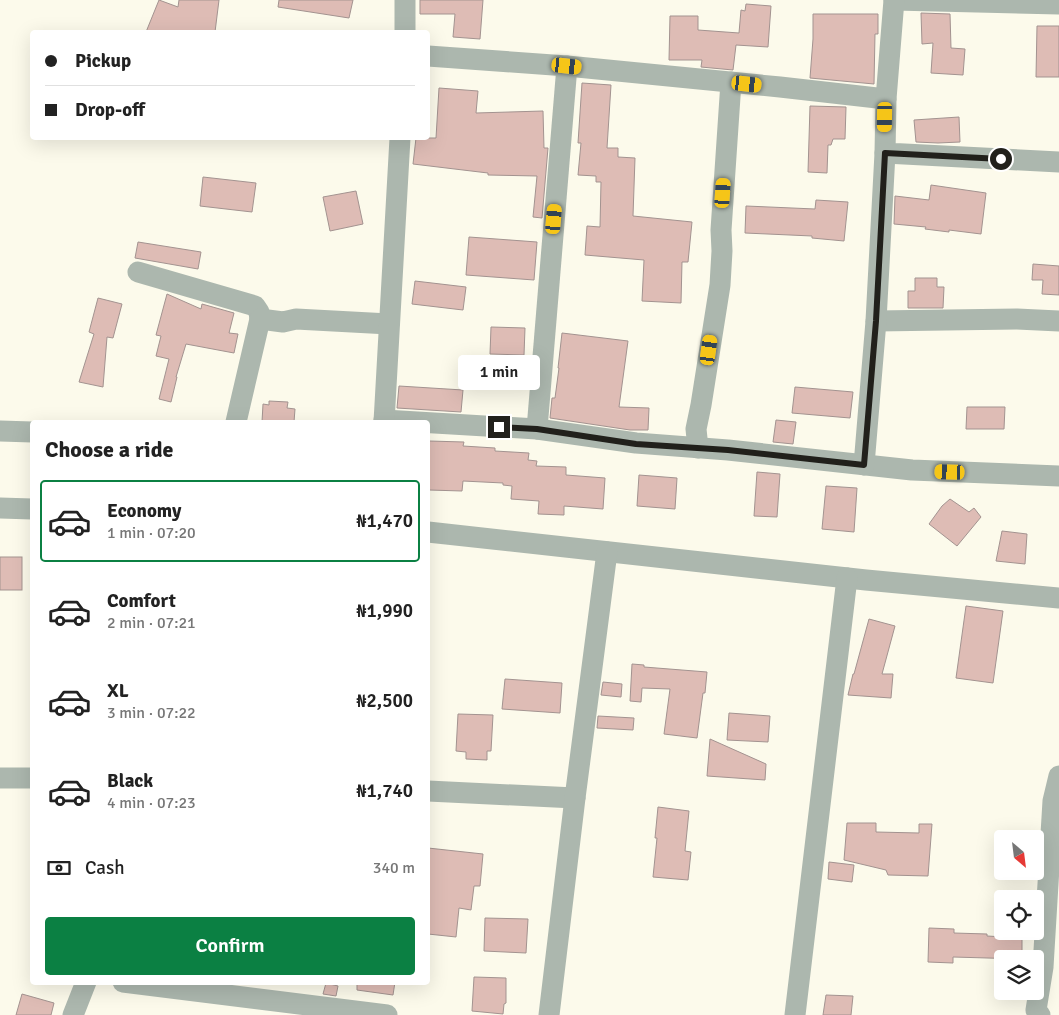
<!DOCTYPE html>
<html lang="en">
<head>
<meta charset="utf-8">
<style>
	body { margin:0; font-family:Signika,sans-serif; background:#f6f6f6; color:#222; height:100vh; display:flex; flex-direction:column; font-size:19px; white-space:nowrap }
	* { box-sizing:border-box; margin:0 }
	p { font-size:16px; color:#767676 }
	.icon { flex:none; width:28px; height:28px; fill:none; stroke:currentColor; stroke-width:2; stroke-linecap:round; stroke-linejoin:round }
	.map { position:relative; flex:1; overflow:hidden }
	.panel { position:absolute; left:30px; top:420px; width:400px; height:565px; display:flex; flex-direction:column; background:#fff; border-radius:5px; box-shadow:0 5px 20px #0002 }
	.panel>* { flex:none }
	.hud { position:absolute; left:30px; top:30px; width:400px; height:110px; border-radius:5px; box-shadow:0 5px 20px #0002; display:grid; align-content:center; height:110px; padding:0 15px; background:#fff }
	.needle { width:32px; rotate:152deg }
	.buttons { position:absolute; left:994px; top:830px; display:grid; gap:10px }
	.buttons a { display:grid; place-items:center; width:50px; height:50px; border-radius:5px; background:#fff; box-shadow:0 5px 20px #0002; font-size:25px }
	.end { position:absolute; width:22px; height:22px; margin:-11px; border:6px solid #21201b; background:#fff; box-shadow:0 0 0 2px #fff }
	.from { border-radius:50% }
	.bubble { position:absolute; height:35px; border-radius:5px; background:#fff; box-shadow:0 5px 20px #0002; font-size:16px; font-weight:600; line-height:35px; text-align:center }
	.car { position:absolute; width:15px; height:30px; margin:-15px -8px; border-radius:6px; box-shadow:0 0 4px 1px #0007; background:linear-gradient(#f5c518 24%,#345 0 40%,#f5c518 0 76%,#345 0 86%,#f5c518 0) }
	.hud b { display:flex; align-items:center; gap:18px; height:48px; font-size:19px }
	.hud b+b { border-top:1px solid #e0e0e0 }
	.hud i { width:12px; height:12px; background:#222 }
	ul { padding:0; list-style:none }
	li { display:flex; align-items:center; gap:15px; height:82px; margin:0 10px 8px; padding:0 5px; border:2px solid transparent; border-radius:5px }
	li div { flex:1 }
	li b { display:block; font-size:19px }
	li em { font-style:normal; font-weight:600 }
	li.current { border-color:#0b8043 }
	li>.icon { width:45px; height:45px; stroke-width:1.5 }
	h2 { padding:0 15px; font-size:22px; line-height:60px }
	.pay { display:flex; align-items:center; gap:12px; height:55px; padding:0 15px; font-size:19px }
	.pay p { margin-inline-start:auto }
	.action { display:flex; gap:10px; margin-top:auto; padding:10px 15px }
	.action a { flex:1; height:58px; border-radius:5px; background:#0b8043; color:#fff; font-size:20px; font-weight:600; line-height:58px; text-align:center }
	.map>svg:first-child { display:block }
	.building { fill:#debcb5; stroke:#a39390 }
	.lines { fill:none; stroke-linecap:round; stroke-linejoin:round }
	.minor { stroke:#acb7ae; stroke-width:21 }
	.route { stroke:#21201b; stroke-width:6 }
</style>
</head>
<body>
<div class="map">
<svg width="1059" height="1015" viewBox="0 0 1059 1015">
	<rect width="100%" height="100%" fill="#fcfaeb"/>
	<g class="building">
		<path d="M159,0L178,7L179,0H219L215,32H146Z"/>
		<path d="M279,0H353L349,18L278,7Z"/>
		<path d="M420,0H483L480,39L453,37L455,14H420Z"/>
		<path d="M746,4L771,6L768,47L736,45L733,70L701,67L702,60H669L670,16H698V30L739,33L741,10L745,11Z"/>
		<path d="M921,13L950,14L951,48L965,49L963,75L931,73L933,43L922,44Z"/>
		<path d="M813,14H878V34H875L874,84L810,78L813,39Z"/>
		<path d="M1037,26H1059V77H1036Z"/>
		<path d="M582,83L611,85L607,148H618V157L635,158L633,216L692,222L688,262H682L681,303L642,301L644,260L585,255L587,226L600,227L601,182H596V176L578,175L581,143H578Z"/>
		<path d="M439,88L478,91L476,113L543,111L544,148H548L542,218L533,217L537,176L488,175V173L413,164L416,138H436Z"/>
		<path d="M810,106L846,107L845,139H833L831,145H828L827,173L808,172Z"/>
		<path d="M959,117L960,142L938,143L916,142L914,120Z"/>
		<path d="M203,177L256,183L252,212L200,206Z"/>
		<path d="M931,185L986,193L981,234L949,230V232L925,229L926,227L894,224L895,196L929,200Z"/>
		<path d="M356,191L363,224L330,231L323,197Z"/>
		<path d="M816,200L848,202L844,241L812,238V236L745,233L746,206L815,209Z"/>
		<path d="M469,237L537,242L534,280L466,275Z"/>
		<path d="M138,242L201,252L198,269L135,258Z"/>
		<path d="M1033,264L1059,266V295L1042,294L1043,280H1032Z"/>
		<path d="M915,278H937V287H944L943,308H908V291H915Z"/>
		<path d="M415,281L466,287L463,310L412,304Z"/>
		<path d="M167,294L201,309L202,304L234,313L229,333L238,334L234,353L186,344L176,377H177L171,402L159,399L169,359L156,356L161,336L156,335Z"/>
		<path d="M98,298L122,304L113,338L107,337L103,387L79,382L94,334L89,332Z"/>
		<path d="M491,327L525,328L524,355L490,354Z"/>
		<path d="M562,333L628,341L619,407L649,408L648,430H630L550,418L552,398H555L559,368H558Z"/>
		<path d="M399,386L463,390L461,412L397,408Z"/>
		<path d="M795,387L853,392L850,418L792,413Z"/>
		<path d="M269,401L288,402L287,408L295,409L294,422H262L263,404L269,405Z"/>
		<path d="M967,407H1005L1004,429H966Z"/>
		<path d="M776,420L796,422L793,444L773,442Z"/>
		<path d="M429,441L464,442L463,446L495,448V451L529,453L528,460L537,461L536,466L566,467V475L605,478L603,509L564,506V515L538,514L539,501L511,499L512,486L503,485V483L463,481L462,491L429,490Z"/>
		<path d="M757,472L780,474L777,517L754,516Z"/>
		<path d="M639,475L677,478L675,509L637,506Z"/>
		<path d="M826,486L857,488L854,532L822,529Z"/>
		<path d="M950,499L969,512L974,508L981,517L957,546L929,524L942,506Z"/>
		<path d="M1002,531L1027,534L1025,564L996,561Z"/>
		<rect x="0" y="557" width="22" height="33"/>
		<path d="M966,606L1003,611L993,683L956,678Z"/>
		<path d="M869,619L895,626L882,674H893L891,698L848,695L853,674H854Z"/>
		<path d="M632,664L644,665V667L707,672L705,693H703L697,738L664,734L670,689L642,688L641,702L630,701Z"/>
		<path d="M505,679L562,683L560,713L502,709Z"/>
		<path d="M603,682L622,684L621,697L601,695Z"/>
		<path d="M729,713L770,716L768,742L727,740Z"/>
		<path d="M458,714L493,715L491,751H487V760L466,759V752L456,751Z"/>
		<path d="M598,716L634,718L633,730L597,728Z"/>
		<path d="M710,739L766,764L765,780L707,776Z"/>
		<path d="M658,807L689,811L685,851L691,852L688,880L653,877L657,838H655Z"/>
		<path d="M847,823H876V832L919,833V824H932L928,876L888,875L886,870L844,860Z"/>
		<path d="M428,848L483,854L480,886H474L471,910L459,908L456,937L428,934Z"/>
		<path d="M829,862L854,865L852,882L828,879Z"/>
		<path d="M485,918L528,919L526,953L484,951Z"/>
		<path d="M929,928L954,929V933L987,934V936L1022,938V959L953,957V963L928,962Z"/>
		<path d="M474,977L506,978V1003L504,1004L503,1014L472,1011Z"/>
		<path d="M357,982H395L393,995L357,990Z"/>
		<path d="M326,983L338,986L336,996L323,994Z"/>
		<path d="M22,994L54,1003L51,1015H16Z"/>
		<path d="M826,995L853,996L851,1015H823Z"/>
	</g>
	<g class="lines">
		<g class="minor">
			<path d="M405,0V32"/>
			<path d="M894,0L1059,4"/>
			<path d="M428,56L567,66L780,87L886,99L885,153L1059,162"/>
			<path d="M886,99L894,0"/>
			<path d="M138,272L255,306L259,312L260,319"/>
			<path d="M876,321L1017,319L1059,321"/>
			<path d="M384,420L537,429L636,443L728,450L912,470L1059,476"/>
			<path d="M236,422L260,319L283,322L296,319L389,324"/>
			<path d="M384,422L400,138"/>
			<path d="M537,429L567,66"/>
			<path d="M0,431L32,432"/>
			<path d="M698,448L696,429L701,405L720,285L722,251L721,230L731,82"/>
			<path d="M864,465L876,321L885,153"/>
			<path d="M0,508L32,509"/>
			<path d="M428,532L866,580L1059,598"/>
			<path d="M0,778H32"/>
			<path d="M428,791L575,798"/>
			<path d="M123,982L387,1015"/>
			<path d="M73,1015L86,982"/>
			<path d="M549,1015L575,798L607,552"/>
			<path d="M795,1015L847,578"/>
			<path d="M1040,1015L1036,1010L1043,967L1053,801L1059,776"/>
		</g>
	</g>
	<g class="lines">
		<path class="route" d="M499,427L537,429L636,444L728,450L864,465L876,321L885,153L1001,159"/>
	</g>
</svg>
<div class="buttons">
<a><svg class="needle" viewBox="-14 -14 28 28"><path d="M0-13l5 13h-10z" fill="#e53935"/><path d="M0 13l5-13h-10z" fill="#767676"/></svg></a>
<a><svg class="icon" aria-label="locate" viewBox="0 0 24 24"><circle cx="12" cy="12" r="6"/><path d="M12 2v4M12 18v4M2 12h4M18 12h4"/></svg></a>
<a><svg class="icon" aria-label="layers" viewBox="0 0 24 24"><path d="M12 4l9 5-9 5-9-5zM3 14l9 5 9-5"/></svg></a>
</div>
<i class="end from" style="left:1001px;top:159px"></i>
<i class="end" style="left:499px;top:427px"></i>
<div class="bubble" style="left:458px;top:355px;width:82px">1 min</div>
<i class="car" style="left:567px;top:66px;rotate:96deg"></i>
<i class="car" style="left:747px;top:84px;rotate:96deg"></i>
<i class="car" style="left:885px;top:117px;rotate:181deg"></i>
<i class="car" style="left:723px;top:193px;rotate:4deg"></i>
<i class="car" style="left:554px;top:219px;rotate:5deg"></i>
<i class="car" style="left:709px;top:350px;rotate:8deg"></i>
<i class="car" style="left:950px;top:472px;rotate:272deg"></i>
<div class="hud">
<b><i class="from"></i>Pickup</b>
<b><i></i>Drop-off</b>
</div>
<section class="panel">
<h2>Choose a ride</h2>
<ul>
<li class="current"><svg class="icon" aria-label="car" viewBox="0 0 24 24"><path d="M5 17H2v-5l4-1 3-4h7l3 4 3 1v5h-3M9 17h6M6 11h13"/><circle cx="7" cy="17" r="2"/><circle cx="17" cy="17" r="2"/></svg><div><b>Economy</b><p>1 min · 07:20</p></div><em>₦1,470</em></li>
<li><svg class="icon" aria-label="car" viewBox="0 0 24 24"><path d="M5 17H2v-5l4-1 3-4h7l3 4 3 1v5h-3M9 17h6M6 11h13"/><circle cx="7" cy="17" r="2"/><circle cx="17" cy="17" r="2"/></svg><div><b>Comfort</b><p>2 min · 07:21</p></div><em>₦1,990</em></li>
<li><svg class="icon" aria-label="car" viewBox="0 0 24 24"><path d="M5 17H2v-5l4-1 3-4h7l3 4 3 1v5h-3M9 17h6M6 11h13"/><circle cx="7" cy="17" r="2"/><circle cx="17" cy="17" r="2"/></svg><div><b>XL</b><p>3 min · 07:22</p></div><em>₦2,500</em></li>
<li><svg class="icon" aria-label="car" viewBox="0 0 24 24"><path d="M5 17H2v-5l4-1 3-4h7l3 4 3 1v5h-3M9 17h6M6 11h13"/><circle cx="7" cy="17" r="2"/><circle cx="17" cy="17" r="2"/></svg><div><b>Black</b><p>4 min · 07:23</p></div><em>₦1,740</em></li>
</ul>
<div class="pay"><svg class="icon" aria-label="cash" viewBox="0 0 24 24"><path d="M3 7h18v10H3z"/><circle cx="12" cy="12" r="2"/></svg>Cash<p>340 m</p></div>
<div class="action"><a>Confirm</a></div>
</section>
</div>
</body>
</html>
